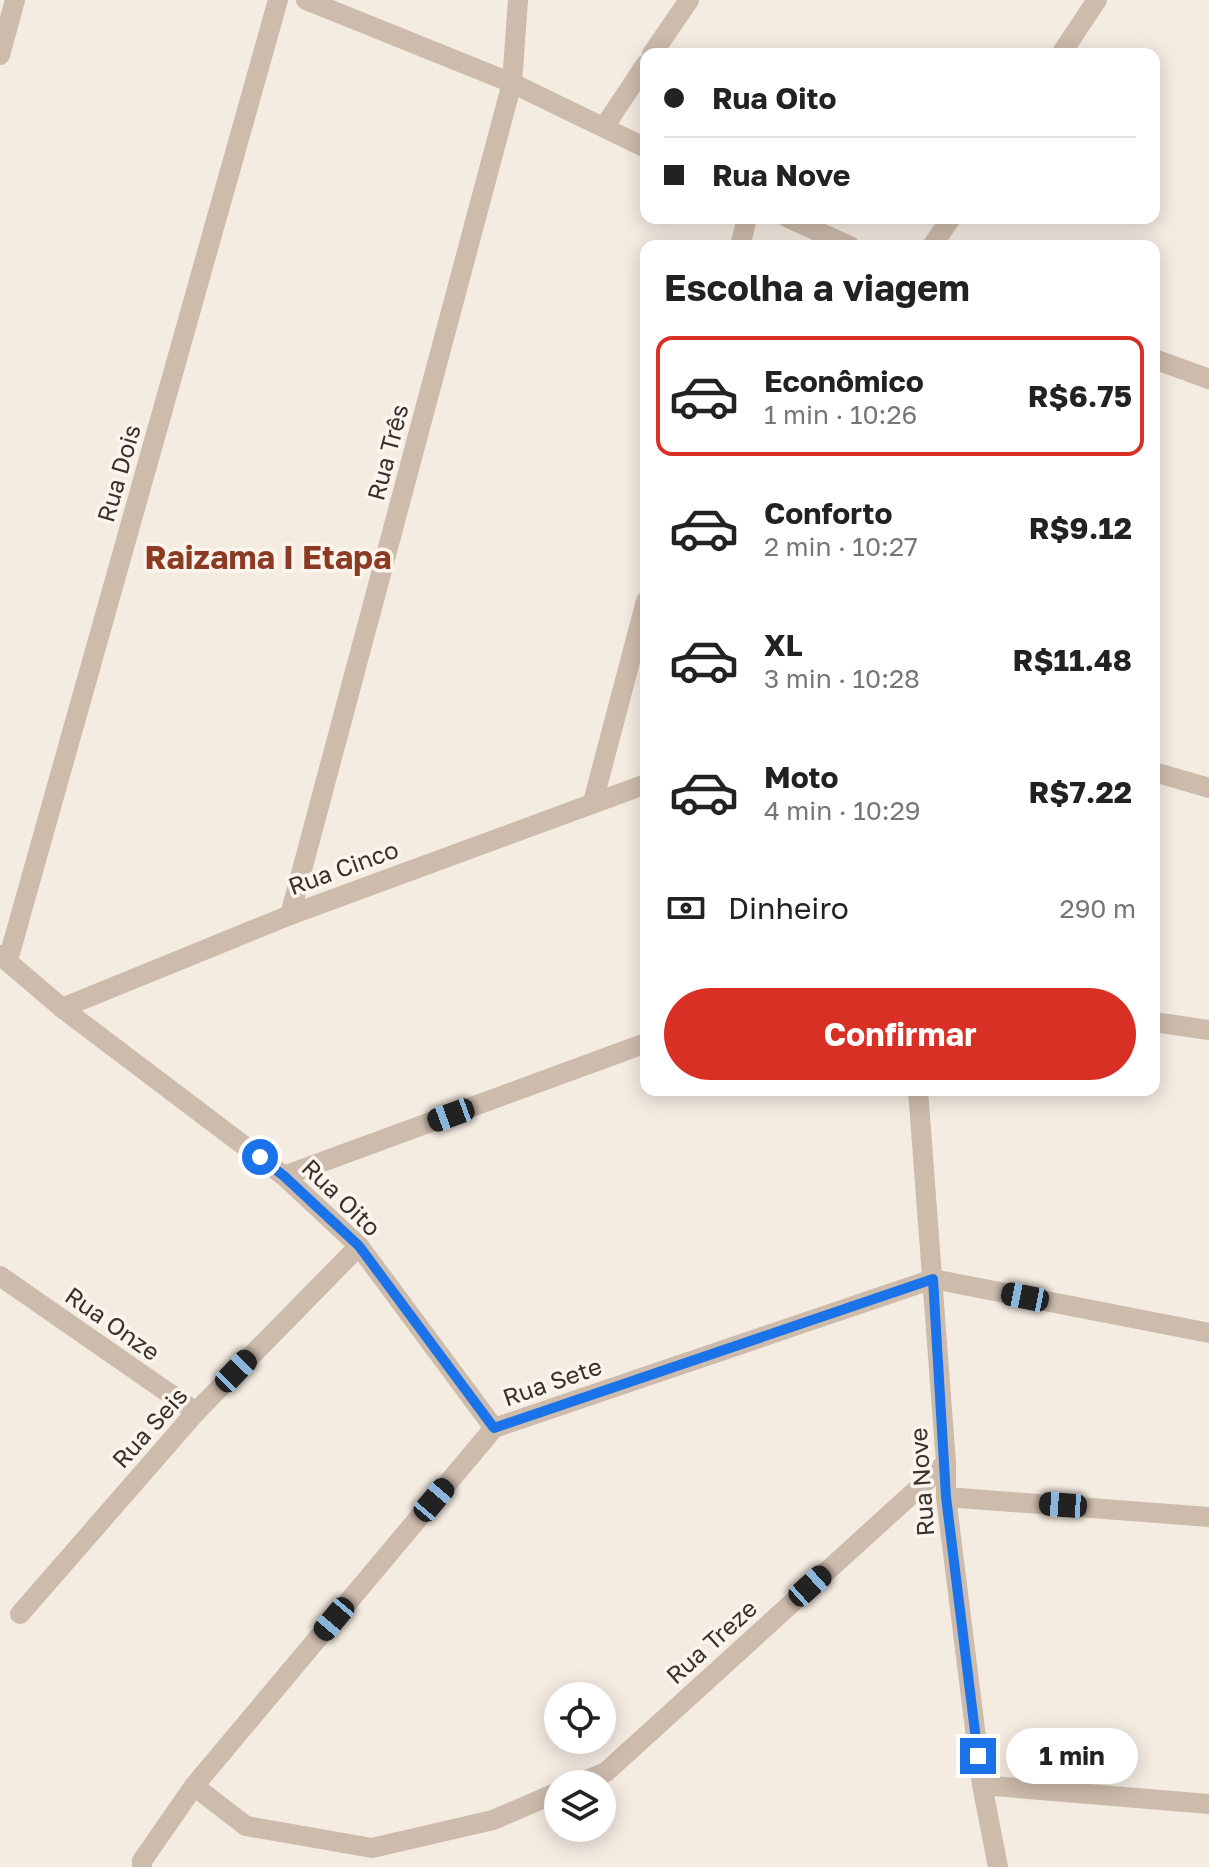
<!DOCTYPE html>
<html lang="pt">
<head>
<meta charset="utf-8">
<style>
	body { margin:0; font-family:"Golos Text",sans-serif; background:#f2f2f2; color:#222; height:100vh; display:flex; flex-direction:column; font-size:30px; white-space:nowrap }
	* { box-sizing:border-box; margin:0 }
	p { font-size:26px; color:#767676 }
	.icon { flex:none; width:44px; height:44px; fill:none; stroke:currentColor; stroke-width:2; stroke-linecap:round; stroke-linejoin:round }
	.map { position:relative; flex:1; overflow:hidden }
	.panel { position:absolute; left:640px; top:240px; width:520px; height:856px; display:flex; flex-direction:column; background:#fff; border-radius:16px; box-shadow:0 4px 20px #0003 }
	.panel>* { flex:none }
	.banner { position:absolute; left:640px; top:48px; width:520px; height:176px; border-radius:16px; box-shadow:0 4px 20px #0003; display:grid; align-content:center; height:176px; padding:0 24px; background:#fff }
	.buttons { position:absolute; left:544px; top:1682px; display:grid; gap:16px }
	.buttons a { display:grid; place-items:center; width:72px; height:72px; border-radius:50%; background:#fff; box-shadow:0 4px 20px #0003; font-size:40px }
	.end { position:absolute; width:36px; height:36px; margin:-18px; border:10px solid #1a73e8; background:#fff; box-shadow:0 0 0 4px #fff }
	.from { border-radius:50% }
	.bubble { position:absolute; height:56px; border-radius:28px; background:#fff; box-shadow:0 4px 20px #0003; font-size:26px; font-weight:700; line-height:56px; text-align:center }
	.car { position:absolute; width:24px; height:48px; margin:-24px -12px; border-radius:10px; box-shadow:0 0 6px 2px #0007; background:linear-gradient(#222 24%,#8ab4d8 0 40%,#222 0 76%,#8ab4d8 0 86%,#222 0) }
	.banner b { display:flex; align-items:center; gap:28px; height:76px; font-size:30px }
	.banner b+b { border-top:2px solid #e0e0e0 }
	.banner i { width:20px; height:20px; background:#222 }
	ul { padding:0; list-style:none }
	li { display:flex; align-items:center; gap:24px; height:120px; margin:0 16px 12px; padding:0 8px; border:4px solid transparent; border-radius:16px }
	li div { flex:1 }
	li b { display:block; font-size:30px }
	li em { font-style:normal; font-weight:700 }
	li.active { border-color:#d93025 }
	li>.icon { width:72px; height:72px; stroke-width:1.5 }
	h2 { padding:0 24px; font-size:36px; line-height:96px }
	.pay { display:flex; align-items:center; gap:20px; height:88px; padding:0 24px; font-size:30px }
	.pay p { margin-inline-start:auto }
	.button { display:flex; gap:16px; margin-top:auto; padding:16px 24px }
	.button a { flex:1; height:92px; border-radius:48px; background:#d93025; color:#fff; font-size:32px; font-weight:700; line-height:92px; text-align:center }
	.map>svg:first-child { display:block }
	.lines { fill:none; stroke-linecap:round; stroke-linejoin:round }
	.minor { stroke:#cdbbac; stroke-width:20 }
	.tertiary { stroke:#cdbbac; stroke-width:20 }
	.route { stroke:#1a73e8; stroke-width:10 }
	.labels { text-anchor:middle; dominant-baseline:central; stroke-width:7; stroke-linejoin:round; paint-order:stroke }
	.street-label { font-size:24px; fill:#3b302b; stroke:#fbf5ee }
	.district-label { font-size:32px; font-weight:bold; fill:#8c3b22; stroke:#fbf5ee }
</style>
</head>
<body>
<div class="map">
<svg width="1209" height="1867" viewBox="0 0 1209 1867">
	<rect width="100%" height="100%" fill="#f4ebe1"/>
	<g class="lines">
		<g class="minor">
			<path d="M652,54L689,0"/>
			<path d="M1061,54L1097,0"/>
			<path d="M0,55L15,0"/>
			<path d="M604,127L646,64"/>
			<path d="M740,246L747,218"/>
			<path d="M932,246L951,218"/>
			<path d="M1154,772L1209,788"/>
			<path d="M593,802L646,601"/>
			<path d="M290,915L512,83L518,0"/>
			<path d="M0,955L62,1008L284,1176L359,1246L494,1428"/>
			<path d="M8,960L278,0"/>
			<path d="M62,1008L290,915L646,784"/>
			<path d="M1154,1022L1209,1030"/>
			<path d="M284,1176L646,1043"/>
			<path d="M0,1276L196,1412"/>
			<path d="M946,1497L1209,1517"/>
			<path d="M20,1614L196,1412L359,1246"/>
			<path d="M577,1784L606,1772L946,1463"/>
			<path d="M982,1785L1209,1804"/>
			<path d="M194,1786L246,1826L372,1848L493,1820L558,1792"/>
			<path d="M142,1867V1861L194,1786L494,1428L933,1279L1209,1333"/>
		</g>
		<g class="tertiary">
			<path d="M306,0L512,83L646,148"/>
			<path d="M788,218L850,246"/>
			<path d="M1154,359L1209,379"/>
			<path d="M918,1090L946,1463V1497L982,1785L998,1867"/>
		</g>
	</g>
	<g class="lines">
		<path class="route" d="M260,1157L284,1176L359,1246L494,1428L933,1279L946,1497L978,1756"/>
	</g>
	<g class="labels">
		<g class="street-label">
			<text transform="translate(387 452) rotate(-75)">Rua Três</text>
			<text transform="translate(118 473) rotate(-74)">Rua Dois</text>
			<text transform="translate(343 867) rotate(-20)">Rua Cinco</text>
			<text transform="translate(342 1197) rotate(44)">Rua Oito</text>
			<text transform="translate(113 1323) rotate(35)">Rua Onze</text>
			<text transform="translate(552 1381) rotate(-19)">Rua Sete</text>
			<text transform="translate(149 1427) rotate(-48)">Rua Seis</text>
			<text transform="translate(921 1482) rotate(-94)">Rua Nove</text>
			<text transform="translate(711 1641) rotate(-42)">Rua Treze</text>
		</g>
		<g class="district-label">
			<text x="268" y="557">Raizama I Etapa</text>
		</g>
	</g>
</svg>
<div class="buttons">
<a><svg class="icon" aria-label="locate" viewBox="0 0 24 24"><circle cx="12" cy="12" r="6"/><path d="M12 2v4M12 18v4M2 12h4M18 12h4"/></svg></a>
<a><svg class="icon" aria-label="layers" viewBox="0 0 24 24"><path d="M12 4l9 5-9 5-9-5zM3 14l9 5 9-5"/></svg></a>
</div>
<i class="end from" style="left:260px;top:1157px"></i>
<i class="end" style="left:978px;top:1756px"></i>
<div class="bubble" style="left:1006px;top:1728px;width:132px">1 min</div>
<i class="car" style="left:451px;top:1115px;rotate:250deg"></i>
<i class="car" style="left:1025px;top:1297px;rotate:281deg"></i>
<i class="car" style="left:236px;top:1371px;rotate:44deg"></i>
<i class="car" style="left:434px;top:1500px;rotate:40deg"></i>
<i class="car" style="left:1063px;top:1505px;rotate:274deg"></i>
<i class="car" style="left:810px;top:1586px;rotate:48deg"></i>
<i class="car" style="left:334px;top:1619px;rotate:220deg"></i>
<div class="banner">
<b><i class="from"></i>Rua Oito</b>
<b><i></i>Rua Nove</b>
</div>
<section class="panel">
<h2>Escolha a viagem</h2>
<ul>
<li class="active"><svg class="icon" aria-label="car" viewBox="0 0 24 24"><path d="M5 17H2v-5l4-1 3-4h7l3 4 3 1v5h-3M9 17h6M6 11h13"/><circle cx="7" cy="17" r="2"/><circle cx="17" cy="17" r="2"/></svg><div><b>Econômico</b><p>1 min · 10:26</p></div><em>R$6.75</em></li>
<li><svg class="icon" aria-label="car" viewBox="0 0 24 24"><path d="M5 17H2v-5l4-1 3-4h7l3 4 3 1v5h-3M9 17h6M6 11h13"/><circle cx="7" cy="17" r="2"/><circle cx="17" cy="17" r="2"/></svg><div><b>Conforto</b><p>2 min · 10:27</p></div><em>R$9.12</em></li>
<li><svg class="icon" aria-label="car" viewBox="0 0 24 24"><path d="M5 17H2v-5l4-1 3-4h7l3 4 3 1v5h-3M9 17h6M6 11h13"/><circle cx="7" cy="17" r="2"/><circle cx="17" cy="17" r="2"/></svg><div><b>XL</b><p>3 min · 10:28</p></div><em>R$11.48</em></li>
<li><svg class="icon" aria-label="car" viewBox="0 0 24 24"><path d="M5 17H2v-5l4-1 3-4h7l3 4 3 1v5h-3M9 17h6M6 11h13"/><circle cx="7" cy="17" r="2"/><circle cx="17" cy="17" r="2"/></svg><div><b>Moto</b><p>4 min · 10:29</p></div><em>R$7.22</em></li>
</ul>
<div class="pay"><svg class="icon" aria-label="cash" viewBox="0 0 24 24"><path d="M3 7h18v10H3z"/><circle cx="12" cy="12" r="2"/></svg>Dinheiro<p>290 m</p></div>
<div class="button"><a>Confirmar</a></div>
</section>
</div>
</body>
</html>
